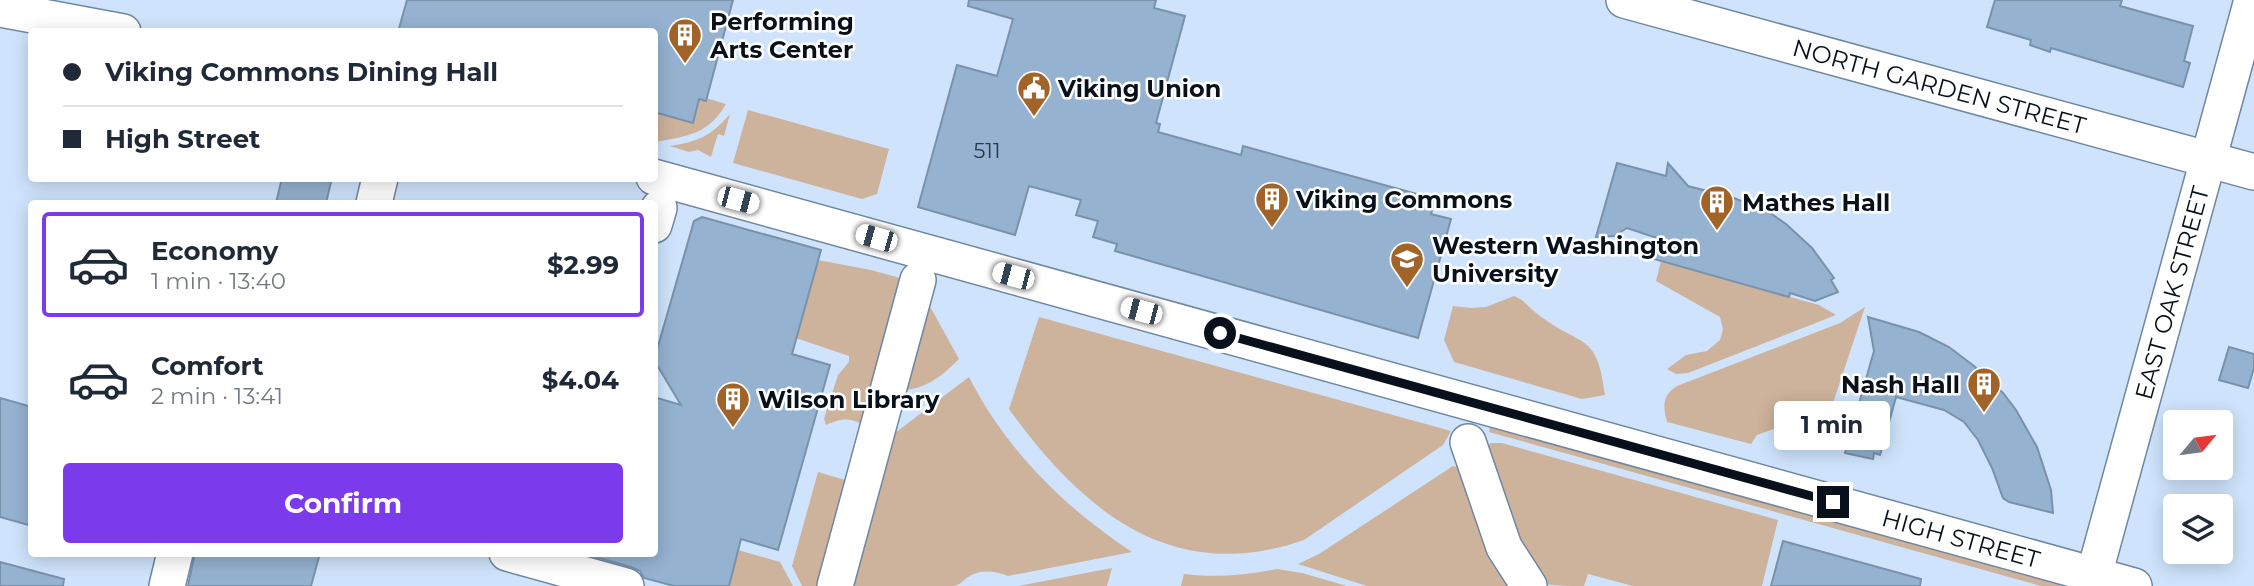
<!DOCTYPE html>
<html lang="en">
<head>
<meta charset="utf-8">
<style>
	body { margin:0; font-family:Montserrat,sans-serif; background:#f2f2f3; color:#1f2937; height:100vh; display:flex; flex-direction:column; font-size:26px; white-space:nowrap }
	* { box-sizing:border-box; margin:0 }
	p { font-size:23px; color:#747a83 }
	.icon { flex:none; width:38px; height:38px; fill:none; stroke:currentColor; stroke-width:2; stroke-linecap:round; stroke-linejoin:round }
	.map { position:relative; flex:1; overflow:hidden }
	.details { position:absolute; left:28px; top:200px; width:630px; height:357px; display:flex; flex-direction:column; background:#fff; border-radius:7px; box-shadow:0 4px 18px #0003 }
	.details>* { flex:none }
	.guide { position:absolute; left:28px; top:28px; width:630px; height:154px; border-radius:7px; box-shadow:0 4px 18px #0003; display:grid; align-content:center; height:154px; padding:0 35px; background:#fff }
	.needle { width:46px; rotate:61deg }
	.controls { position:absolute; left:2163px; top:410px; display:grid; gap:14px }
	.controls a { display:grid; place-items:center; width:70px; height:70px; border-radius:7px; background:#fff; box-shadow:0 4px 18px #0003; font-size:35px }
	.end { position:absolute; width:32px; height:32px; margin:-16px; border:9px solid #08111b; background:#fff; box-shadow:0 0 0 4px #fff }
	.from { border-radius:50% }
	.bubble { position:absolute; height:49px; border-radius:7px; background:#fff; box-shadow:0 4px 18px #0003; font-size:23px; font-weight:700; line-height:49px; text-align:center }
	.car { position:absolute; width:21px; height:42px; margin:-21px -10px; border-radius:9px; box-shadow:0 0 5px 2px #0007; background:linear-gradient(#fff 24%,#345 0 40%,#fff 0 76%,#345 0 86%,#fff 0) }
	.guide b { display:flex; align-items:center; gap:24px; height:66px; font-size:26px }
	.guide b+b { border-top:2px solid #e0e1e3 }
	.guide i { width:18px; height:18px; background:#1f2937 }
	ul { padding:12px 0 0; list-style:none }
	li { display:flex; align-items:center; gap:21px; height:105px; margin:0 14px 10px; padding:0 21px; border:4px solid transparent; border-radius:7px }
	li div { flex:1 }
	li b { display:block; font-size:26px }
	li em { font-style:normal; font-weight:700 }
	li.on { border-color:#7c3aed }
	li>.icon { width:63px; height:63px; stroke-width:1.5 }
	.button { display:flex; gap:14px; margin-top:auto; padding:14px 35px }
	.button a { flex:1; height:80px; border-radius:7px; background:#7c3aed; color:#fff; font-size:28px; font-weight:700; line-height:80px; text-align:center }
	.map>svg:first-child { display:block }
	.green { fill:#cdb29c }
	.building { fill:#95b2d1; stroke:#7992ac; stroke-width:2 }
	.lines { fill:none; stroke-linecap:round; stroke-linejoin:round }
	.minor-casing { stroke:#6f87a1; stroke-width:38 }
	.minor { stroke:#fff; stroke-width:35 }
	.route { stroke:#08111b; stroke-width:9 }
	.labels { text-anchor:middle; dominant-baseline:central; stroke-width:5; stroke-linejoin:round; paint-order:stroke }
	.number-label { font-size:21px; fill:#2b3948 }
	.poi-label { font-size:24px; font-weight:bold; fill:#08111b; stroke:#fff; text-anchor:start }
	.street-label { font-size:24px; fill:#08111b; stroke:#fff }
</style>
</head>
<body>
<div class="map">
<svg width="2254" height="586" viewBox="0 0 2254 586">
	<rect width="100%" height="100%" fill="#cfe4fc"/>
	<g class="green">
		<path d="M706,98L726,104C708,135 687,136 655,142L658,131L655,130L654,112L693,123L699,99L705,101Z"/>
		<path d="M748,110L889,149L877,194L862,199L733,163Z"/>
		<path d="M730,114L724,136L718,134L711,157L698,150L689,152L670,146C699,141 710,137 730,114Z"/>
		<path d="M818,260L871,270L911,281L862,424C848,417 840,419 826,425L824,419L838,375L849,362V356L796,338Z"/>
		<path d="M1661,261L1819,305L1836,315L1688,373L1676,374L1667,369L1686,355L1707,351L1720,340L1723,329L1720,317L1656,281Z"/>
		<path d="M922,292L959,359C941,377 924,391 897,390Z"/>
		<path d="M1514,296C1525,300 1530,309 1540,316C1583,348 1597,332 1605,395L1582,399L1454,362L1444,340L1453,306L1471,308L1486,307Z"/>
		<path d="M1865,307L1833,403L1812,405L1788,424L1757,435L1751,444L1667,422C1663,407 1662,395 1677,386L1840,323Z"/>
		<path d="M1039,317L1451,431L1443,445L1304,540C1172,586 1082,511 1009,409Z"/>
		<path d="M969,377C1006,450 1064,507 1132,552L1008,576C995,571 980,569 968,577C962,581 961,585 953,586H845L883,442Z"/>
		<path d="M1491,423L2061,582L2060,586H2041L1489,432Z"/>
		<path d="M1491,443H1502L1778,520L1762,586H1633L1588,574L1584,586C1574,586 1556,586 1547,584C1519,568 1498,478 1487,446Z"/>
		<path d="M1453,466L1465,469L1514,586H1367L1298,564L1319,554Z"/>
		<path d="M818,472L855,483L825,586H802L792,566Z"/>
		<path d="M738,550L780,562L793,586H729Z"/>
		<path d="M1112,568L1107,586H1018Z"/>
		<path d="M1277,569L1302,573L1347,586H1181L1184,574C1217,578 1245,575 1277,569Z"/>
	</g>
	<g class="building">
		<path d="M407,0H733L706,101L699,99L693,123L654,112V32H398Z"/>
		<path d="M969,0H1156L1154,8L1185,16L1156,123L1160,124L1158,132L1241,155L1243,146L1435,199L1431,214L1451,219L1418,338L1115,251L1117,244L1093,237L1098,221L1076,215L1081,200L1029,186L1015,235L918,207L957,65L997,76L1013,19L968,6Z"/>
		<path d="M1995,0H2122L2120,6L2193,26L2184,61L2190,63L2183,87L2051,48L2050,52L2030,45L2031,40L1987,27Z"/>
		<path d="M1617,163L1666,176L1668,163L1688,186L1734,198L1770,213L1786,224L1812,248L1834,278L1831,280L1838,292L1815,301L1790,293L1789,297L1654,259L1666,241L1627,228L1614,236L1596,237Z"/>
		<path d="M282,178H332L326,203H276Z"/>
		<path d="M702,217L821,250L792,354L830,365L778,550L741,539L729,586H674L644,578L640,571L631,567L582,553H654V397L681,405L654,360L694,221Z"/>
		<path d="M1868,317L1919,332L1949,347L1974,366L2003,393L2016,410L2037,447L2051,490L2053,513L2009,502L2003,498L1992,468L1978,440L1964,422L1944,410L1896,397L1880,455L1874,453L1873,459L1845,453L1874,351Z"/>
		<path d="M2229,347L2254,354V368L2248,388L2219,380Z"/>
		<path d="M0,398L32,407V526L0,517Z"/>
		<path d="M1783,541L1921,579L1920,586H1771Z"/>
		<path d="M195,553H320L311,586H188Z"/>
		<path d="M0,562L64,579L63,586H0Z"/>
	</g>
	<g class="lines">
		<g class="minor-casing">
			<g id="minor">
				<path id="s1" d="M1624,0L2254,172"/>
				<path d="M0,9L123,32"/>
				<path id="s2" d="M654,177L2134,586"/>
				<path d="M374,203L380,178"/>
				<path d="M654,225L659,208"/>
				<path d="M1468,442L1504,547L1529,586"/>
				<path d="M507,553L626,586"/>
				<path d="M167,586L175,553"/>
				<path d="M835,586L918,280"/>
				<path id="s3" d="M2091,586L2252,0"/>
			</g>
		</g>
		<use href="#minor" class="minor"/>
	</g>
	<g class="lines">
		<path class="route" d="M1220,333L1833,502"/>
	</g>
	<defs>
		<g id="building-pin" transform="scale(1.75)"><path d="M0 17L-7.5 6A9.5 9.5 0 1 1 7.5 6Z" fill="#a16328" stroke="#fff"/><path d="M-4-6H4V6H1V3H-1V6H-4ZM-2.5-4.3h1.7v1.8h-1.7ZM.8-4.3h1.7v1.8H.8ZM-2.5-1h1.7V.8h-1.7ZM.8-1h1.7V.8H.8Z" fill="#fff"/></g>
		<g id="civic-pin" transform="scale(1.75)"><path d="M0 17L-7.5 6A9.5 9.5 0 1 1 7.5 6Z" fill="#a16328" stroke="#fff"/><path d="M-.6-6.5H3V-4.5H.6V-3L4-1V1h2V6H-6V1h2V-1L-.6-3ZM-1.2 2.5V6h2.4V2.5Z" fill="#fff"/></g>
		<g id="university-pin" transform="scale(1.75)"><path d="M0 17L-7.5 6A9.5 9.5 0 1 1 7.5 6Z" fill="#a16328" stroke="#fff"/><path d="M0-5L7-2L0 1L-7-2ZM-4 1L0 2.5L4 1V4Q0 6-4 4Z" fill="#fff"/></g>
	</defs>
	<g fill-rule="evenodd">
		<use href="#building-pin" x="685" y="35"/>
		<use href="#civic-pin" x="1034" y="88"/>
		<use href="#building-pin" x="1272" y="199"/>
		<use href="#building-pin" x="1717" y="202"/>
		<use href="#university-pin" x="1407" y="259"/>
		<use href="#building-pin" x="1984" y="384"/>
		<use href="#building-pin" x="733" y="399"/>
	</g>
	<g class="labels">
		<g class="number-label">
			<text x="987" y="150">511</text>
		</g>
		<g class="poi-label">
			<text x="710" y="21">Performing<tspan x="710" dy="28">Arts Center</tspan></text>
			<text x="1058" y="88">Viking Union</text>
			<text x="1296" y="199">Viking Commons</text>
			<text x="1742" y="202">Mathes Hall</text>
			<text x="1432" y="245">Western Washington<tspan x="1432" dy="28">University</tspan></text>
			<text x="1960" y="384" text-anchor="end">Nash Hall</text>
			<text x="758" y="399">Wilson Library</text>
		</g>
		<g class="street-label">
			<text stroke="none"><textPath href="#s1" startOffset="327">NORTH GARDEN STREET</textPath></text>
			<text stroke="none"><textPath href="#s3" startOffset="304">EAST OAK STREET</textPath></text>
			<text stroke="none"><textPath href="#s2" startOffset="1356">HIGH STREET</textPath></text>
		</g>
	</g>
</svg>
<div class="controls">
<a><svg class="needle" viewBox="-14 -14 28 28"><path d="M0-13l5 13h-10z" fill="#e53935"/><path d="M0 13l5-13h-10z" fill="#747a83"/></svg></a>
<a><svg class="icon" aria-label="layers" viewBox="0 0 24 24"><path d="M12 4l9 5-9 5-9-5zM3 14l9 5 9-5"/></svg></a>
</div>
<i class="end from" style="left:1220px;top:333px"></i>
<i class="end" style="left:1833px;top:502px"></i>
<div class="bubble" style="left:1774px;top:401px;width:116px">1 min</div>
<i class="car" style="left:738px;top:200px;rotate:105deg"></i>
<i class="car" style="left:876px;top:238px;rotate:286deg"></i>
<i class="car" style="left:1013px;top:276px;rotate:285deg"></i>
<i class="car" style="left:1141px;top:311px;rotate:285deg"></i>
<div class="guide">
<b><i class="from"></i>Viking Commons Dining Hall</b>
<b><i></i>High Street</b>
</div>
<section class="details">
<ul>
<li class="on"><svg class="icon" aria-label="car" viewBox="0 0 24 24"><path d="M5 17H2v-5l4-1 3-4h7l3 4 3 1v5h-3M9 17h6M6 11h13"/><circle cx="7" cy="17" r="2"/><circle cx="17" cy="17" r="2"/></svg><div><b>Economy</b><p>1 min · 13:40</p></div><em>$2.99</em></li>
<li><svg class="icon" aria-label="car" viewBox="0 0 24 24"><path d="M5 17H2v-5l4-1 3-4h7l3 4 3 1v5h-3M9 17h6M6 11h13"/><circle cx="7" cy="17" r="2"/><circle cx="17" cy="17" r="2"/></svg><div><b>Comfort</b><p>2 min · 13:41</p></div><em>$4.04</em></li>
</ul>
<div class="button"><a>Confirm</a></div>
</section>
</div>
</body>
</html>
